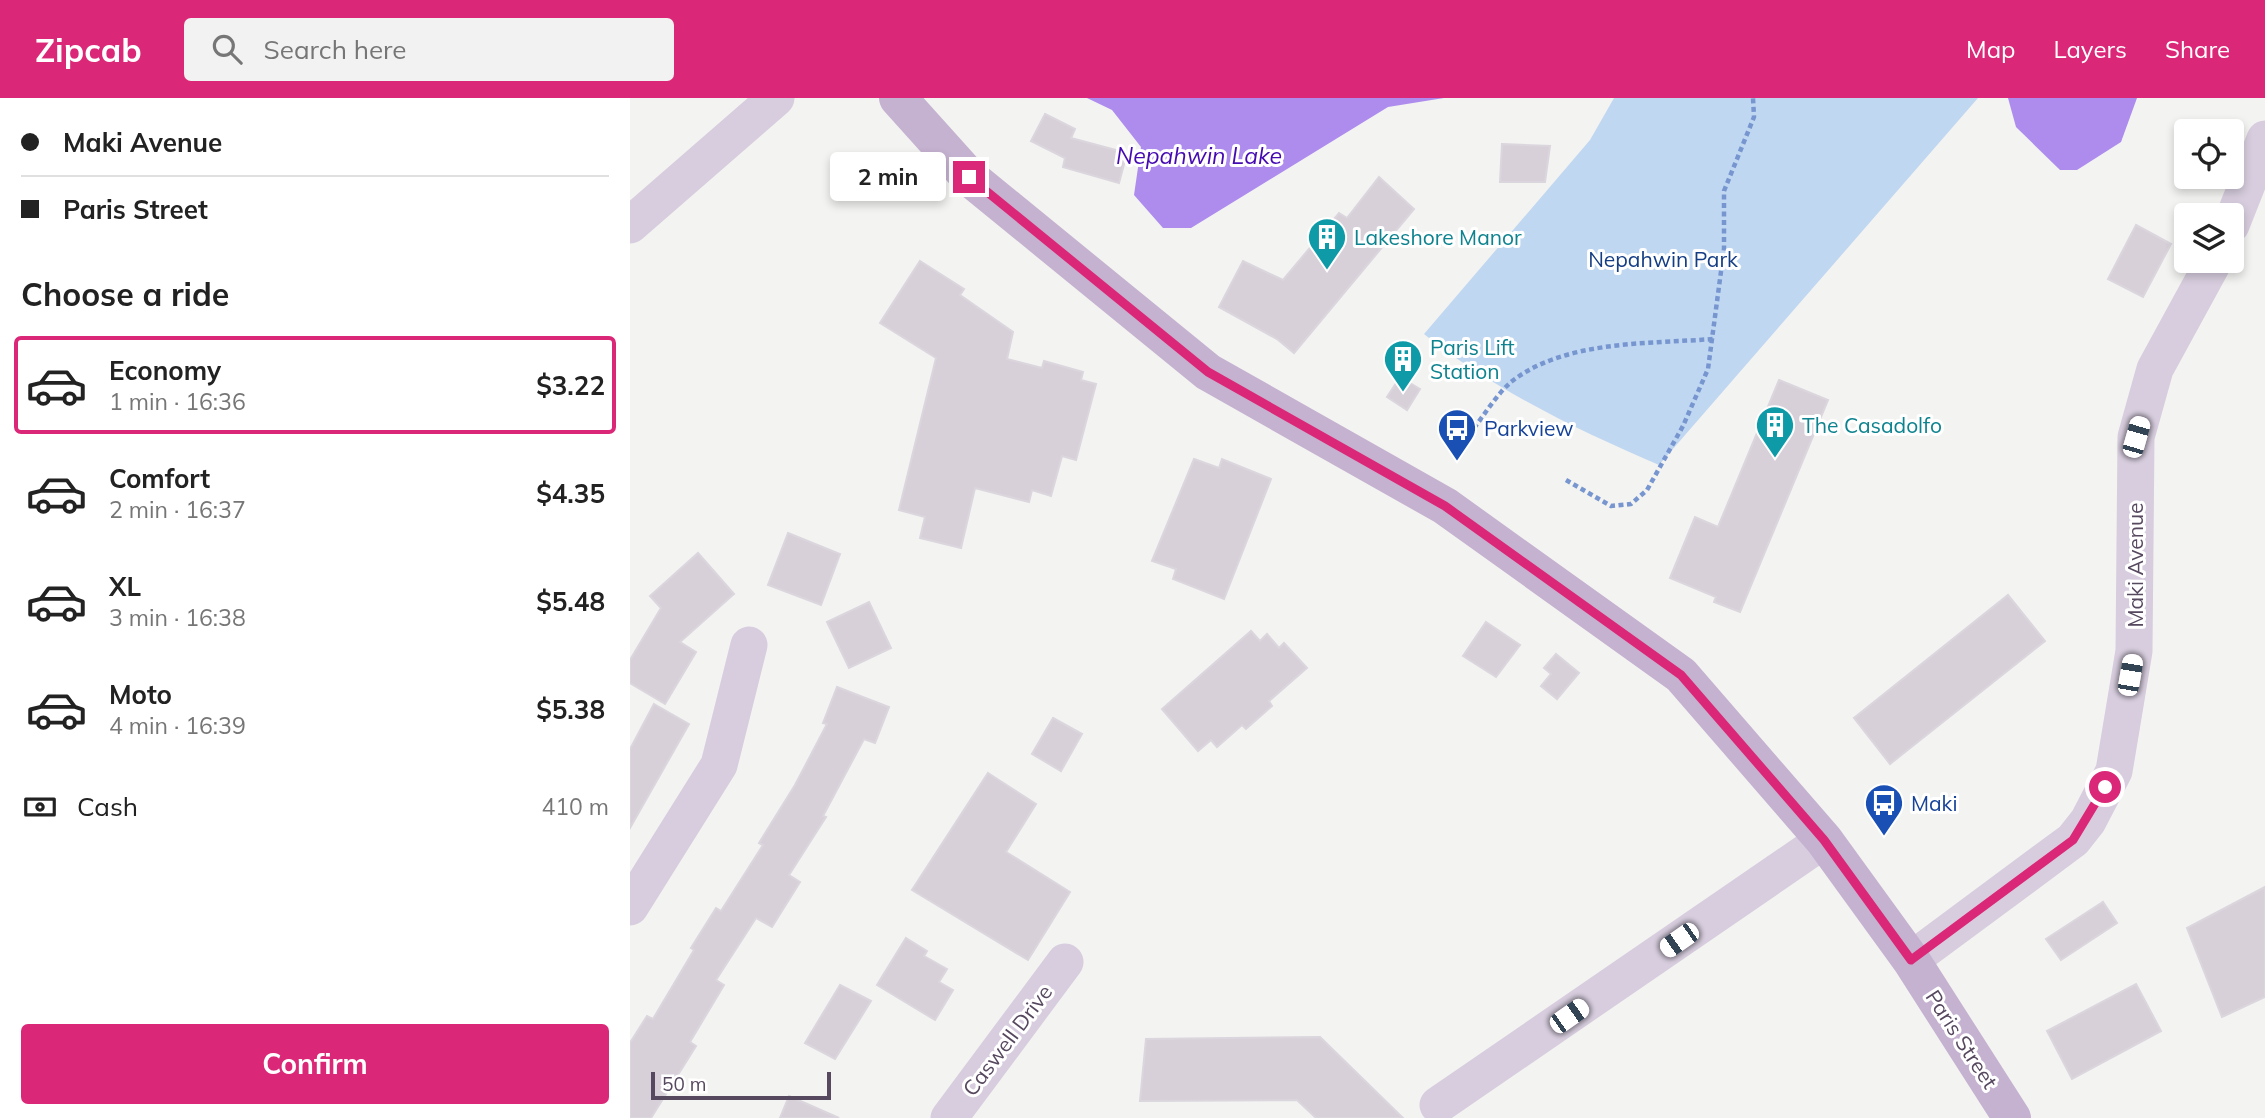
<!DOCTYPE html>
<html lang="en">
<head>
<meta charset="utf-8">
<style>
	body { margin:0; font-family:Mulish,sans-serif; background:#f2f2f2; color:#222; height:100vh; display:flex; flex-direction:column; font-size:26px; white-space:nowrap }
	* { box-sizing:border-box; margin:0 }
	p { font-size:23px; color:#767676 }
	.icon { flex:none; width:38px; height:38px; fill:none; stroke:currentColor; stroke-width:2; stroke-linecap:round; stroke-linejoin:round }
	.map { position:relative; flex:1; overflow:hidden }
	.side { display:flex; flex-direction:column; background:#fff; width:630px }
	.side>* { flex:none }
	.guide { display:grid; align-content:center; height:154px; padding:0 21px; background:#fff }
	.tools { position:absolute; left:1544px; top:21px; display:grid; gap:14px }
	.tools a { display:grid; place-items:center; width:70px; height:70px; border-radius:7px; background:#fff; box-shadow:0 4px 10px #0003; font-size:35px }
	.scale { position:absolute; left:21px; bottom:18px; width:180px; box-sizing:border-box; padding-left:7px; border:4px solid #56485f; border-top:0; font-size:19px; line-height:24px; white-space:nowrap; color:#56485f; -webkit-text-stroke:5px #fff; paint-order:stroke }
	.end { position:absolute; width:32px; height:32px; margin:-16px; border:9px solid #db2777; background:#fff; box-shadow:0 0 0 4px #fff }
	.from { border-radius:50% }
	.bubble { position:absolute; height:49px; border-radius:7px; background:#fff; box-shadow:0 4px 10px #0003; font-size:23px; font-weight:700; line-height:49px; text-align:center }
	.car { position:absolute; width:21px; height:42px; margin:-21px -10px; border-radius:9px; box-shadow:0 0 5px 2px #0007; background:linear-gradient(#fff 24%,#345 0 40%,#fff 0 76%,#345 0 86%,#fff 0) }
	.guide b { display:flex; align-items:center; gap:24px; height:66px; font-size:26px }
	.guide b+b { border-top:2px solid #e0e0e0 }
	.guide i { width:18px; height:18px; background:#222 }
	ul { padding:0; list-style:none }
	li { display:flex; align-items:center; gap:21px; height:98px; margin:0 14px 10px; padding:0 7px; border:4px solid transparent; border-radius:7px }
	li div { flex:1 }
	li b { display:block; font-size:26px }
	li em { font-style:normal; font-weight:700 }
	li.active { border-color:#db2777 }
	li>.icon { width:63px; height:63px; stroke-width:1.5 }
	h2 { padding:0 21px; font-size:32px; line-height:84px }
	.pay { display:flex; align-items:center; gap:18px; height:77px; padding:0 21px; font-size:26px }
	.pay p { margin-inline-start:auto }
	.cta { display:flex; gap:14px; margin-top:auto; padding:14px 21px }
	.cta a { flex:1; height:80px; border-radius:7px; background:#db2777; color:#fff; font-size:28px; font-weight:700; line-height:80px; text-align:center }
	header { display:flex; align-items:center; gap:42px; box-sizing:border-box; height:98px; padding:0 35px; background:#db2777; color:#fff }
	header strong { font-size:33px }
	nav { display:flex; gap:38px; margin-inline-start:auto; font-size:24px }
	.search { width:490px; height:63px; background:#f2f2f2; display:flex; align-items:center; gap:18px; box-sizing:border-box; padding:0 24px; border-radius:7px; color:#767676; font-size:26px }
	main { display:flex; flex:1; min-height:0 }
	.map>svg:first-child { display:block }
	.green { fill:#c0d7f1 }
	.water { fill:#ae8cee }
	.building { fill:#d7d0d9; stroke:#dbd5dd; stroke-width:2 }
	.lines { fill:none; stroke-linecap:round; stroke-linejoin:round }
	.path { stroke:#7796d0; stroke-width:4.5; stroke-dasharray:5 3.5; stroke-linecap:butt }
	.minor { stroke:#d7cdde; stroke-width:37 }
	.major { stroke:#c5b1d0; stroke-width:38 }
	.route { stroke:#db2777; stroke-width:9 }
	.labels { text-anchor:middle; dominant-baseline:central; stroke-width:6; stroke-linejoin:round; paint-order:stroke }
	.culture-label { font-size:21px; fill:#0d838f; stroke:#fff; text-anchor:start }
	.park-label { font-size:21px; fill:#153d84; stroke:#fff }
	.transit-label { font-size:21px; fill:#164399; stroke:#fff; text-anchor:start }
	.street-label { font-size:21px; fill:#56485f; stroke:#fff }
	.water-label { font-size:23px; font-style:italic; fill:#4409b1; stroke:#fff }
</style>
</head>
<body>
<header>
<strong>Zipcab</strong>
<div class="search"><svg class="icon" aria-label="search" viewBox="0 0 24 24"><circle cx="10" cy="10" r="6"/><path d="M15 15l6 6"/></svg>Search here</div>
<nav><a>Map</a><a>Layers</a><a>Share</a></nav>
</header>
<main>
<section class="side">
<div class="guide">
<b><i class="from"></i>Maki Avenue</b>
<b><i></i>Paris Street</b>
</div>
<h2>Choose a ride</h2>
<ul>
<li class="active"><svg class="icon" aria-label="car" viewBox="0 0 24 24"><path d="M5 17H2v-5l4-1 3-4h7l3 4 3 1v5h-3M9 17h6M6 11h13"/><circle cx="7" cy="17" r="2"/><circle cx="17" cy="17" r="2"/></svg><div><b>Economy</b><p>1 min · 16:36</p></div><em>$3.22</em></li>
<li><svg class="icon" aria-label="car" viewBox="0 0 24 24"><path d="M5 17H2v-5l4-1 3-4h7l3 4 3 1v5h-3M9 17h6M6 11h13"/><circle cx="7" cy="17" r="2"/><circle cx="17" cy="17" r="2"/></svg><div><b>Comfort</b><p>2 min · 16:37</p></div><em>$4.35</em></li>
<li><svg class="icon" aria-label="car" viewBox="0 0 24 24"><path d="M5 17H2v-5l4-1 3-4h7l3 4 3 1v5h-3M9 17h6M6 11h13"/><circle cx="7" cy="17" r="2"/><circle cx="17" cy="17" r="2"/></svg><div><b>XL</b><p>3 min · 16:38</p></div><em>$5.48</em></li>
<li><svg class="icon" aria-label="car" viewBox="0 0 24 24"><path d="M5 17H2v-5l4-1 3-4h7l3 4 3 1v5h-3M9 17h6M6 11h13"/><circle cx="7" cy="17" r="2"/><circle cx="17" cy="17" r="2"/></svg><div><b>Moto</b><p>4 min · 16:39</p></div><em>$5.38</em></li>
</ul>
<div class="pay"><svg class="icon" aria-label="cash" viewBox="0 0 24 24"><path d="M3 7h18v10H3z"/><circle cx="12" cy="12" r="2"/></svg>Cash<p>410 m</p></div>
<div class="cta"><a>Confirm</a></div>
</section>
<div class="map">
<svg width="1635" height="1020" viewBox="0 0 1635 1020">
	<rect width="100%" height="100%" fill="#f3f3f1"/>
	<path class="green" d="M984,0H1348L1029,367C949,333 861,290 794,236L960,42Z"/>
	<g class="water">
		<path d="M457,0H814L758,9L561,130H533L504,97L511,49L482,12Z"/>
		<path d="M1378,0H1507L1491,44L1447,72H1430L1386,29Z"/>
	</g>
	<g class="building">
		<path d="M415,16L445,31L441,40L497,55L489,85L433,69L435,60L401,43Z"/>
		<path d="M872,46L920,48L915,84H870Z"/>
		<path d="M749,79L784,111L664,255L647,241L589,209L613,163L653,182L709,115L717,120Z"/>
		<path d="M1506,127L1541,146L1513,199L1478,181Z"/>
		<path d="M290,163L334,191L330,197L383,234L377,261L412,270L414,263L453,274L451,282L466,286L446,362L432,358L421,398L402,392L399,404L345,390L331,450L290,440L295,419L269,412L306,260L250,225Z"/>
		<path d="M770,279L790,291L777,312L757,299Z"/>
		<path d="M1149,282L1198,302L1110,514L1084,504L1086,499L1040,480L1065,419L1088,429Z"/>
		<path d="M564,361L589,370L592,361L641,381L594,501L543,481L546,471L522,463Z"/>
		<path d="M158,435L210,456L191,507L138,487Z"/>
		<path d="M68,455L104,496L50,544L66,554L35,606L0,585V562L31,510L20,498Z"/>
		<path d="M1378,497L1415,543L1260,666L1224,620Z"/>
		<path d="M239,504L261,550L219,570L197,524Z"/>
		<path d="M856,524L890,547L866,579L833,558Z"/>
		<path d="M621,533L630,543L637,536L649,550L654,545L677,570L639,603L642,608L616,631L612,627L587,649L581,642L568,653L532,611Z"/>
		<path d="M926,556L949,575L927,601L911,588L921,576L914,570Z"/>
		<path d="M207,589L259,609L245,645L234,641L193,718L196,719L159,777L170,784L142,829L126,820L86,882L94,887L60,944L66,948L21,1020H0V945L17,918L23,921L64,852L61,850L86,810L91,813L133,747L129,745L165,687L197,626L193,625Z"/>
		<path d="M24,606L59,626L0,730V651Z"/>
		<path d="M423,620L452,636L431,673L402,656Z"/>
		<path d="M358,675L406,706L376,754L440,794L398,862L282,792Z"/>
		<path d="M1635,789V899L1592,919L1557,830Z"/>
		<path d="M1473,804L1487,825L1431,862L1416,841Z"/>
		<path d="M276,840L297,853L294,858L317,871L309,884L323,892L305,922L247,887Z"/>
		<path d="M1506,886L1531,933L1442,981L1417,933Z"/>
		<path d="M210,887L241,903L205,961L175,945Z"/>
		<path d="M690,939L773,1020H686L667,1002L510,1003L516,941Z"/>
		<path d="M159,998L209,1020H150Z"/>
	</g>
	<g class="lines">
		<g class="path">
			<path d="M844,330C855,316 867,296 881,284C934,242 1018,246 1083,241"/>
			<path d="M936,382L981,408L1001,406L1017,392L1053,328L1078,271L1094,151V93L1124,19L1123,0"/>
		</g>
		<g class="minor">
			<path d="M0,127L146,0"/>
			<path d="M1601,127L1635,41"/>
			<path d="M0,809L89,667L119,547"/>
			<path d="M1281,862L1443,742L1458,723L1484,673L1504,553L1506,339L1525,271L1584,163"/>
			<path d="M808,1007L1194,742"/>
			<path d="M319,1020L435,864"/>
		</g>
		<path class="major" d="M268,0L339,79L578,274L815,408L1051,577L1194,742L1281,862L1382,1020"/>
	</g>
	<g class="lines">
		<path class="route" d="M339,79L578,274L815,408L1051,577L1194,742L1281,862L1443,742L1475,689"/>
	</g>
	<defs>
		<g id="building-pin" transform="scale(2.0125)"><path d="M0 17L-7.5 6A9.5 9.5 0 1 1 7.5 6Z" fill="#0f9aa8" stroke="#fff"/><path d="M-4-6H4V6H1V3H-1V6H-4ZM-2.5-4.3h1.7v1.8h-1.7ZM.8-4.3h1.7v1.8H.8ZM-2.5-1h1.7V.8h-1.7ZM.8-1h1.7V.8H.8Z" fill="#fff"/></g>
		<g id="bus-pin" transform="scale(2.0125)"><path d="M0 17L-7.5 6A9.5 9.5 0 1 1 7.5 6Z" fill="#1a4fb4" stroke="#fff"/><path d="M-5-6H5V4H4V6H2V4H-2V6H-4V4H-5ZM-3.5-4V0h7V-4ZM-3.5 1.2v1.5H-2V1.2ZM2 1.2v1.5H3.5V1.2Z" fill="#fff"/></g>
	</defs>
	<g fill-rule="evenodd">
		<use href="#building-pin" x="697" y="139"/>
		<use href="#building-pin" x="773" y="261"/>
		<use href="#building-pin" x="1145" y="327"/>
		<use href="#bus-pin" x="827" y="330"/>
		<use href="#bus-pin" x="1254" y="705"/>
	</g>
	<g class="labels">
		<g class="culture-label">
			<text x="724" y="139">Lakeshore Manor</text>
			<text x="800" y="249">Paris Lift<tspan x="800" dy="24">Station</tspan></text>
			<text x="1172" y="327">The Casadolfo</text>
		</g>
		<g class="park-label">
			<text x="1033" y="161">Nepahwin Park</text>
		</g>
		<g class="transit-label">
			<text x="854" y="330">Parkview</text>
			<text x="1281" y="705">Maki</text>
		</g>
		<g class="street-label">
			<text transform="translate(1505 467) rotate(-90)">Maki Avenue</text>
			<text transform="translate(1332 941) rotate(57)">Paris Street</text>
			<text transform="translate(377 942) rotate(-53)">Caswell Drive</text>
		</g>
		<g class="water-label">
			<text x="569" y="57">Nepahwin Lake</text>
		</g>
	</g>
</svg>
<div class="tools">
<a><svg class="icon" aria-label="locate" viewBox="0 0 24 24"><circle cx="12" cy="12" r="6"/><path d="M12 2v4M12 18v4M2 12h4M18 12h4"/></svg></a>
<a><svg class="icon" aria-label="layers" viewBox="0 0 24 24"><path d="M12 4l9 5-9 5-9-5zM3 14l9 5 9-5"/></svg></a>
</div>
<div class="scale">50 m</div>
<i class="end from" style="left:1475px;top:689px"></i>
<i class="end" style="left:339px;top:79px"></i>
<div class="bubble" style="left:200px;top:54px;width:116px">2 min</div>
<i class="car" style="left:1506px;top:339px;rotate:16deg"></i>
<i class="car" style="left:1500px;top:577px;rotate:10deg"></i>
<i class="car" style="left:1049px;top:842px;rotate:235deg"></i>
<i class="car" style="left:939px;top:918px;rotate:55deg"></i>
</div>
</main>
</body>
</html>
